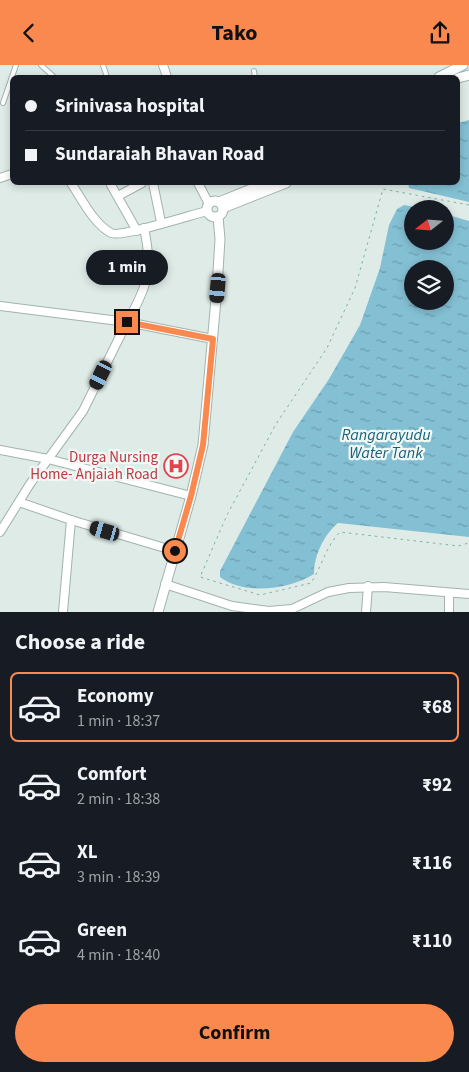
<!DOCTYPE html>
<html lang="en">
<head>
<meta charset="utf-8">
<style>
	body { margin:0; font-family:"Source Sans 3",sans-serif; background:#20242c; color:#f1f3f6; height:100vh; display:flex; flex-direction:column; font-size:19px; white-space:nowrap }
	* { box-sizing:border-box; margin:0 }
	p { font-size:16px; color:#9ea1a6 }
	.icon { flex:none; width:28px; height:28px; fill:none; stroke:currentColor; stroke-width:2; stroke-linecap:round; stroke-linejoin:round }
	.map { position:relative; height:547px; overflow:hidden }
	.details { display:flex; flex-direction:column; background:#171b24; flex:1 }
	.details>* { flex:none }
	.banner { position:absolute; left:10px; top:10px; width:450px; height:110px; border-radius:8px; box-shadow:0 2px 8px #0003; display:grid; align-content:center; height:110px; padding:0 15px; background:#171b24 }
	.needle { width:32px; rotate:253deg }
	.buttons { position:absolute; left:404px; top:135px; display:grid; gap:10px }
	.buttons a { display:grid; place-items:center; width:50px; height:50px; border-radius:50%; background:#171b24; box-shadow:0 2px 8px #0003; font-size:25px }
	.end { position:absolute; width:22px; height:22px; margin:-11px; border:6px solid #f9894f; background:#111; box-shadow:0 0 0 2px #111 }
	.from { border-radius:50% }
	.bubble { position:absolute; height:35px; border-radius:18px; background:#171b24; box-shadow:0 2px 8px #0003; font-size:16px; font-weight:700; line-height:35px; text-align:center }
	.car { position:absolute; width:15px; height:30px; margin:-15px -8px; border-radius:6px; box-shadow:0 0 4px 1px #0007; background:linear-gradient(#222 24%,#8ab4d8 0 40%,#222 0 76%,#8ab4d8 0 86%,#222 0) }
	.banner b { display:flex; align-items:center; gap:18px; height:48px; font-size:19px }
	.banner b+b { border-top:1px solid #363941 }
	.banner i { width:12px; height:12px; background:#f1f3f6 }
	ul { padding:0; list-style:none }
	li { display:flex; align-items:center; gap:15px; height:70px; margin:0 10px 8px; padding:0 5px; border:2px solid transparent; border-radius:8px }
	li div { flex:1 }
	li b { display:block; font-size:19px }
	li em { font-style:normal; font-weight:700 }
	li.current { border-color:#f9894f }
	li>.icon { width:45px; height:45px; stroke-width:1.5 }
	h2 { padding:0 15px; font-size:22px; line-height:60px }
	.action { display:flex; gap:10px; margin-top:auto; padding:10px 15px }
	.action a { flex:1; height:58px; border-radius:30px; background:#f9894f; color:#111; font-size:20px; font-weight:700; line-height:58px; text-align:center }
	header { display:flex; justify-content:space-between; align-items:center; height:65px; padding:0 15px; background:#f9894f; color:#111; font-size:22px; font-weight:700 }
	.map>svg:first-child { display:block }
	.water { fill:url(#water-ripples); fill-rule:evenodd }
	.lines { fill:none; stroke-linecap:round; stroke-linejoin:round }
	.service-casing { stroke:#a2b3af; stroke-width:6 }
	.minor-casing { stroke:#a2b3af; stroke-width:10 }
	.tertiary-casing { stroke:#a2b3af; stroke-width:11 }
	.path { stroke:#7eb1a6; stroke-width:1; stroke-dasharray:2.5 4; stroke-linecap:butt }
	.service { stroke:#fff; stroke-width:4 }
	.minor { stroke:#fff; stroke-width:8 }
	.tertiary { stroke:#fff; stroke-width:9 }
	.route { stroke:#f9894f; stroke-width:6 }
	.labels { text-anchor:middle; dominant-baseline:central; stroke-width:4.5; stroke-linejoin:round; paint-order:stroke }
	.health-label { font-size:15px; fill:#be3a42; stroke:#f0f8f5; text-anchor:end }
	.water-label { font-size:16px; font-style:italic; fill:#17617b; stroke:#f0f8f5 }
</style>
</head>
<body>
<header><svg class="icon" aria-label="back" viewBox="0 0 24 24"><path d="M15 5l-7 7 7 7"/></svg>Tako<svg class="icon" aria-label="share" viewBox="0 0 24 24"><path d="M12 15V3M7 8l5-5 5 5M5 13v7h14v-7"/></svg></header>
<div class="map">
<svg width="469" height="547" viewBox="0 0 469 547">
	<defs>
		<pattern id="water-ripples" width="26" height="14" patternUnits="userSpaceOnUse" patternTransform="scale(1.25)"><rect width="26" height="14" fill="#84c0d4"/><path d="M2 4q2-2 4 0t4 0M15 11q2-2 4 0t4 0" fill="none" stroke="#6b9dad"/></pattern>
	</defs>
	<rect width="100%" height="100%" fill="#dfebe7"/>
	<g class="water">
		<path d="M469,55V137L409,123L408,118H458V58Z"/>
		<path d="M404,140L424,144H412V176H445V149L469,156V472L338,458C324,470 314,490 314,509C291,524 244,531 220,512V506L293,367L329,314L360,260L380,203L389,160L397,144ZM412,204H445V236H412Z"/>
	</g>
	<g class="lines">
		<g class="service-casing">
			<g id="service">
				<path d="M41,0L54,12"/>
				<path d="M103,0L107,12"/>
				<path d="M254,6L255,12"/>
				<path d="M3,38L16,0"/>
			</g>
		</g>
		<g class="minor-casing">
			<g id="minor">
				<path d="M163,0L167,12"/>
				<path d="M0,113L12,109"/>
				<path d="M71,118C82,134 93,158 111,168C120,173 191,150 207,146"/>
				<path d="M153,118L161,157"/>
				<path d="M198,118L209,139"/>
				<path d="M111,120L137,166"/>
				<path d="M118,131L142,118"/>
				<path d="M0,241L127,257C148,221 153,204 144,163"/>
				<path d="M0,385L48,394L191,431"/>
				<path d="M19,437L71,455L175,486"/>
				<path d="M0,467L30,419L83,346L127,257L213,274"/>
				<path d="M165,519L232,541L269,546L292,544L328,527L349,523L384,522L469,529"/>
				<path d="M63,547L71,455"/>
				<path d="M366,547L368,521"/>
				<path d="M449,547V529"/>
			</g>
		</g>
		<g class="tertiary-casing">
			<g id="tertiary">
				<path d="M439,12L463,0"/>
				<path d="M458,13L469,10"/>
				<circle cx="215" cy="144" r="8"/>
				<path d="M219,137L266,118"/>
				<path d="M223,143L286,118"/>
				<path d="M158,547L191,431L203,380L217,223L220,174L218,152"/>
			</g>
		</g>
		<path class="path" d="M469,140L383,124L355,223L327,283L276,359L227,450L200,512L260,530L311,518C322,501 326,481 340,467L458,481L469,478"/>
		<use href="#service" class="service"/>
		<use href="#minor" class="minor"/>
		<use href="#tertiary" class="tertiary"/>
	</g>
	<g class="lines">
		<path class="route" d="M127,257L213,274L203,380L191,431L175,486"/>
	</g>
	<defs>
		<g id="hospital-ring" transform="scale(1.25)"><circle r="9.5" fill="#f0f8f5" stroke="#e0444e" stroke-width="1.5"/><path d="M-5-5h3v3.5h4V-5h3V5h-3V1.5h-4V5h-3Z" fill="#e0444e"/></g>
	</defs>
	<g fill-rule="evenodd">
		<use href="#hospital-ring" x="176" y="401"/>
	</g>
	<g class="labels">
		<g class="health-label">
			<text x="158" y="392">Durga Nursing<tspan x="158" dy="17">Home- Anjaiah Road</tspan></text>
		</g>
		<g class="water-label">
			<text x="386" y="370">Rangarayudu<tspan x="386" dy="18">Water Tank</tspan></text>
		</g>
	</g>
</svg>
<div class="buttons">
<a><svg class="needle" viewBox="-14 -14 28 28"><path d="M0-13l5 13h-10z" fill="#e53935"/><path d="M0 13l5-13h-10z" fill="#9ea1a6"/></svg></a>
<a><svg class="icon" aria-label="layers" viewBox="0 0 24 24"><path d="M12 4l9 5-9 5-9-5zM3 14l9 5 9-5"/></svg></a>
</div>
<i class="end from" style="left:175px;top:486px"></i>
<i class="end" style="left:127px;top:257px"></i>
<div class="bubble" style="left:86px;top:185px;width:82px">1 min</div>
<i class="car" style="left:218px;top:223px;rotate:185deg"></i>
<i class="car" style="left:101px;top:310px;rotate:206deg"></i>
<i class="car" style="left:105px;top:466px;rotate:286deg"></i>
<div class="banner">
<b><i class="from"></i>Srinivasa hospital</b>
<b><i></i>Sundaraiah Bhavan Road</b>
</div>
</div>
<section class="details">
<h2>Choose a ride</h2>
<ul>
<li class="current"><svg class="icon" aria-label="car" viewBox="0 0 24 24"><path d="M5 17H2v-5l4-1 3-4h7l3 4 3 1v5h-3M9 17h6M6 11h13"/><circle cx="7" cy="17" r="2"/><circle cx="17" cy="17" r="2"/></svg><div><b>Economy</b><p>1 min · 18:37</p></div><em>₹68</em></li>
<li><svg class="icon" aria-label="car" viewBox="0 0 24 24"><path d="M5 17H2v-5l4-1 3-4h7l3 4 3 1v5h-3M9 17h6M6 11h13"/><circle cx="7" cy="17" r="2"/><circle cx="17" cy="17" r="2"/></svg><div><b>Comfort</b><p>2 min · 18:38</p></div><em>₹92</em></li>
<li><svg class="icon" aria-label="car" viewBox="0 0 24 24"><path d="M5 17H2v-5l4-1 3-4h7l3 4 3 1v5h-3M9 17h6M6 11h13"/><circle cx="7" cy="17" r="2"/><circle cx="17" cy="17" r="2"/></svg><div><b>XL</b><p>3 min · 18:39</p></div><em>₹116</em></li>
<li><svg class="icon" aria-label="car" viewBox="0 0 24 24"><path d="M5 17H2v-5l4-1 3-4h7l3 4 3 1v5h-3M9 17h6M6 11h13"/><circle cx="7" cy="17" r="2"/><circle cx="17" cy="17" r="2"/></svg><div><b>Green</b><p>4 min · 18:40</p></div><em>₹110</em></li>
</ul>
<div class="action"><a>Confirm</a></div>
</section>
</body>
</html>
